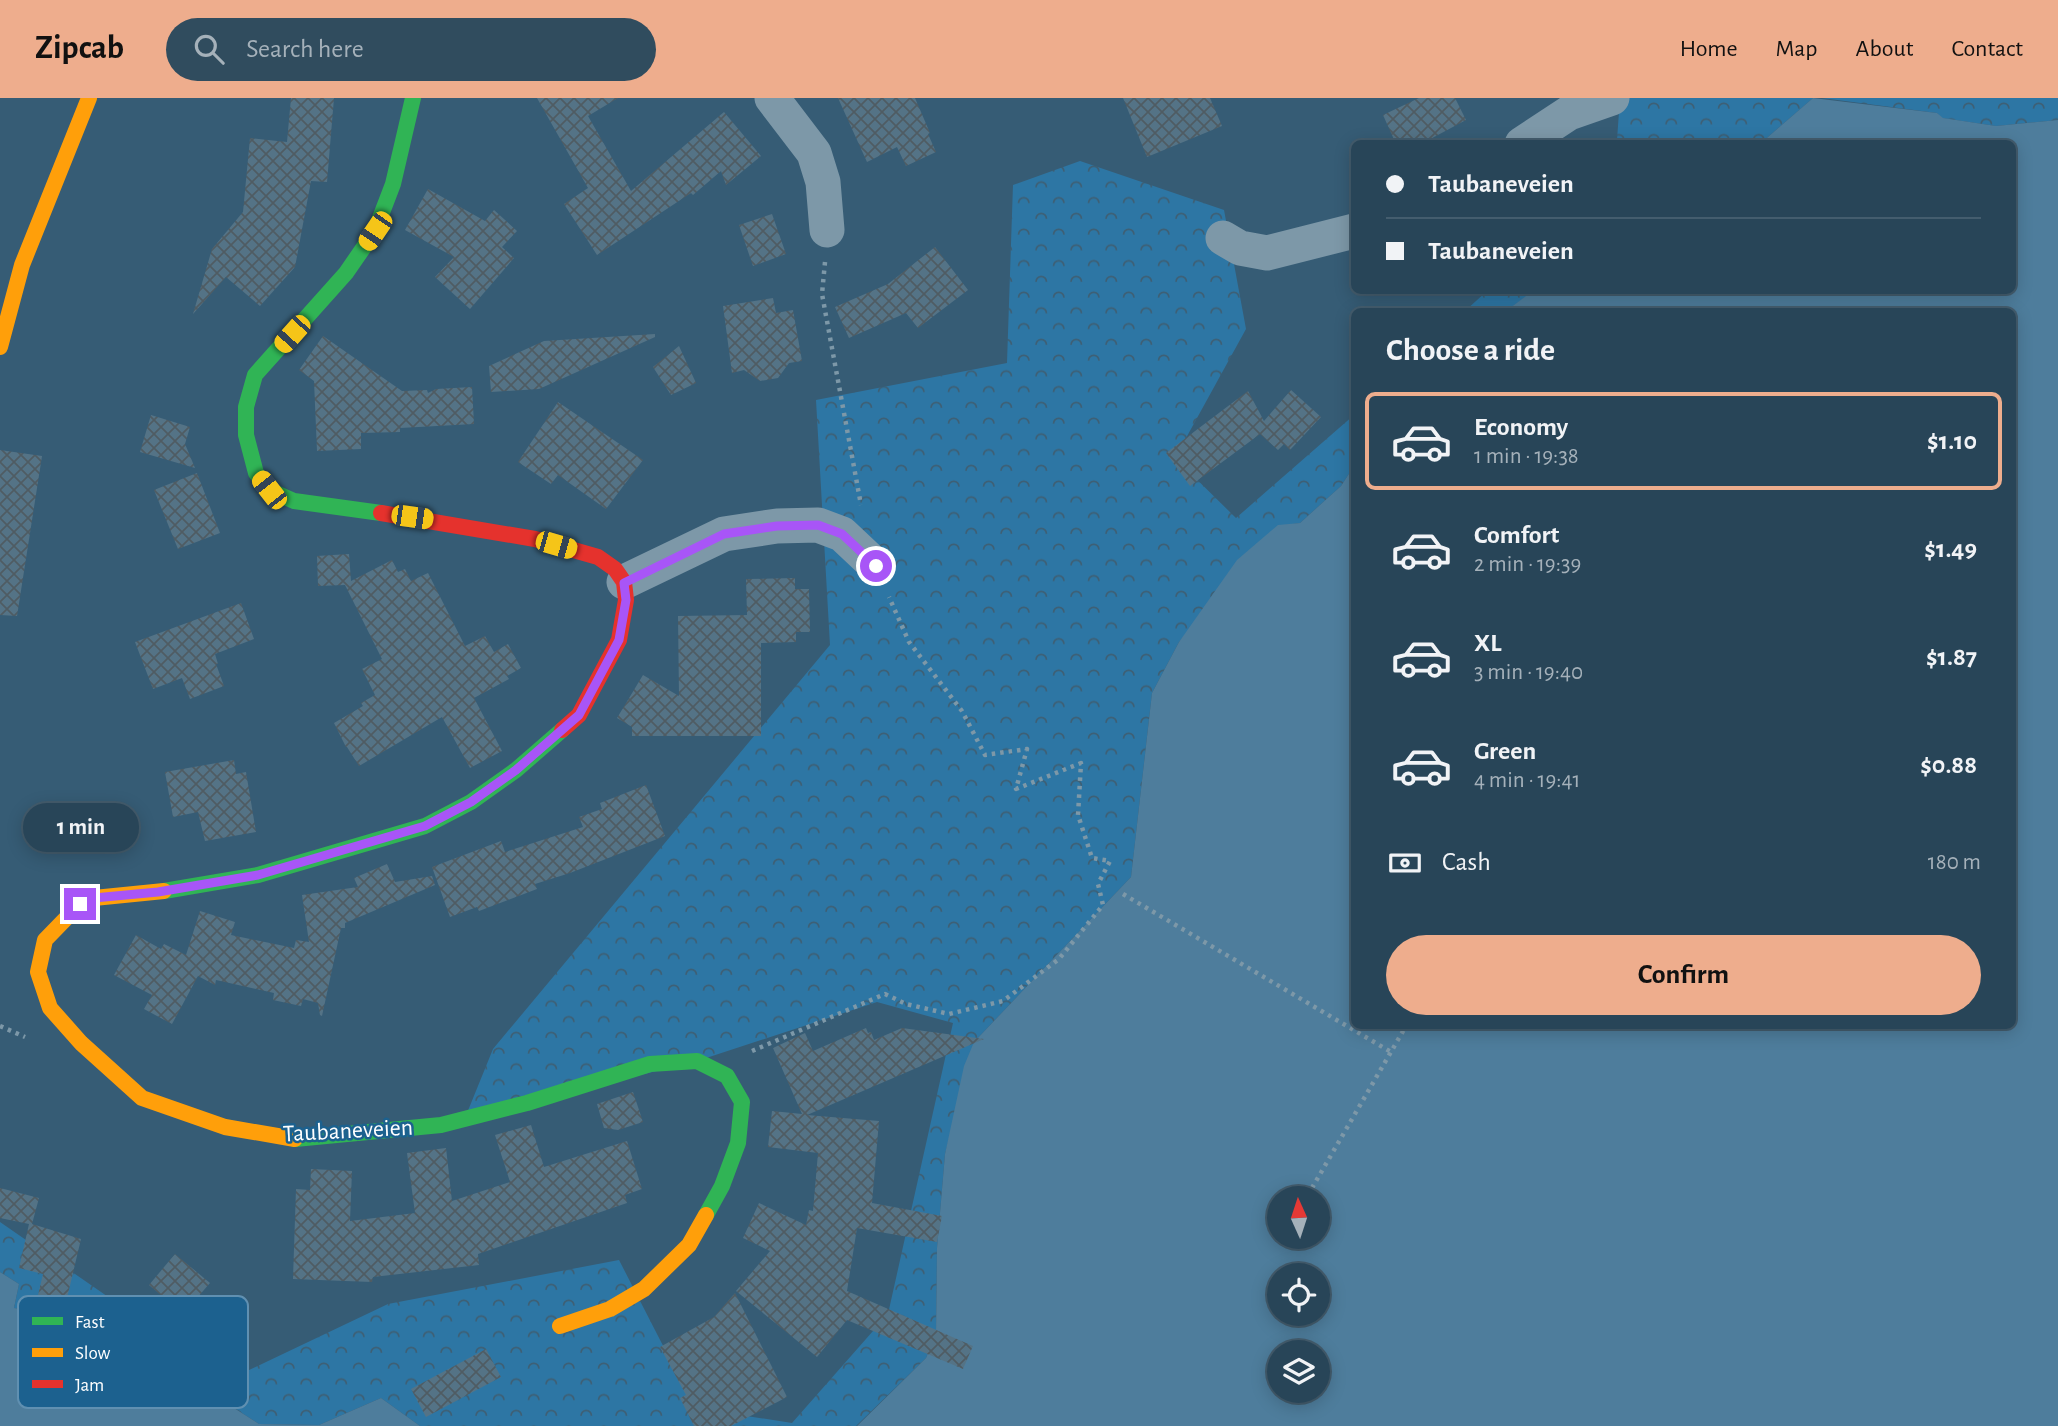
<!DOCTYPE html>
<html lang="en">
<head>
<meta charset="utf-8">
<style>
	body { margin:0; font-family:"Alegreya Sans",sans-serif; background:#304c5e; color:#f1f3f6; height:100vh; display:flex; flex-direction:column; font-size:26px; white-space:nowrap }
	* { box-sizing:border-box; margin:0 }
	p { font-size:23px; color:#a5b1ba }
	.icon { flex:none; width:38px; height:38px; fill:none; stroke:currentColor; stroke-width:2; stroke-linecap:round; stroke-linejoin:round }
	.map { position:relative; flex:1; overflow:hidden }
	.panel { position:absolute; left:1351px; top:210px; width:665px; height:721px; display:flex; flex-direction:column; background:#284558; border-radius:10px; box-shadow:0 4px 18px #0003,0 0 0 2px #445d6e }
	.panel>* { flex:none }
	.guide { position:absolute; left:1351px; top:42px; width:665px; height:154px; border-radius:10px; box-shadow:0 4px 18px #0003,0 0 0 2px #445d6e; display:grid; align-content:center; height:154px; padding:0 35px; background:#284558 }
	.needle { width:46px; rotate:357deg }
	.tools { position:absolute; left:1267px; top:1088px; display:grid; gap:14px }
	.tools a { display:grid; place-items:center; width:63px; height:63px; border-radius:50%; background:#284558; box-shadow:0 4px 18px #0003,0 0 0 2px #445d6e; font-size:35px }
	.end { position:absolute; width:32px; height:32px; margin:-16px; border:9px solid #a855f7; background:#fff; box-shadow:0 0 0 4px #fff }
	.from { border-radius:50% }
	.bubble { position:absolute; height:49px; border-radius:24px; background:#284558; box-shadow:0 4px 18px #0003,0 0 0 2px #445d6e; font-size:23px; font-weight:700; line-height:49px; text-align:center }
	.car { position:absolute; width:21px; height:42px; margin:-21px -10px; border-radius:9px; box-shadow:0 0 5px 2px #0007; background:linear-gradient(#f5c518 24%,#345 0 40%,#f5c518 0 76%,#345 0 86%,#f5c518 0) }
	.guide b { display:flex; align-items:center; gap:24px; height:66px; font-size:26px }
	.guide b+b { border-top:2px solid #445d6e }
	.guide i { width:18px; height:18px; background:#f1f3f6 }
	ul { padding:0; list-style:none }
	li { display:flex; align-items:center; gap:21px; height:98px; margin:0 14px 10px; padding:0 21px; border:4px solid transparent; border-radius:10px }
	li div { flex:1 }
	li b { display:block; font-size:26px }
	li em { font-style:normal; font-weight:700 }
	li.selected { border-color:#eead8d }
	li>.icon { width:63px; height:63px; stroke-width:1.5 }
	h2 { padding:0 35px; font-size:32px; line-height:84px }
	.pay { display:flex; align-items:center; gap:18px; height:77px; padding:0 35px; font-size:26px }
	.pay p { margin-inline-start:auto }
	.button { display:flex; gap:14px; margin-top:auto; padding:14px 35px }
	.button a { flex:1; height:80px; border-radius:42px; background:#eead8d; color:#111; font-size:28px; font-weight:700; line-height:80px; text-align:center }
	header { display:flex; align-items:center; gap:42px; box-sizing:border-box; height:98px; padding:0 35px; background:#eead8d; color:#111 }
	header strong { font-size:33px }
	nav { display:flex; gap:38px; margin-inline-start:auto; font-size:24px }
	.search { width:490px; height:63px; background:#304c5e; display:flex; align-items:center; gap:18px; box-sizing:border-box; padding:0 24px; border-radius:38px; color:#a5b1ba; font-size:26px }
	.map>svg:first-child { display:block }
	.forest { fill:url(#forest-crowns) }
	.water { fill:#4e7d9c; fill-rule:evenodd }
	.building { fill:url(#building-cross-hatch) }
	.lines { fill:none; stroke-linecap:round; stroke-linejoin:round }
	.path { stroke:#7d98a8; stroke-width:4.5; stroke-dasharray:3.5 5; stroke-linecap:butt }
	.street { stroke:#7d98a8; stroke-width:35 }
	.fast { stroke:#30b455; stroke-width:16 }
	.slow { stroke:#ff9f0a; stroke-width:16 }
	.jam { stroke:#e5322d; stroke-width:16 }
	.route { stroke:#a855f7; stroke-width:9 }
	.labels { text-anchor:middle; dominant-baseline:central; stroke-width:5; stroke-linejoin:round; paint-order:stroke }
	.street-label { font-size:24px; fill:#fff; stroke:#1c618f }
	.key { fill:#1c618f; stroke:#6090b1; stroke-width:2 }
	.key-label { font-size:19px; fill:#fff }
</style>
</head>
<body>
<header>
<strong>Zipcab</strong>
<div class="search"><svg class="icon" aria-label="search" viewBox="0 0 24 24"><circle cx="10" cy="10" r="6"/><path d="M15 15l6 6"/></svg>Search here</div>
<nav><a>Home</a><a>Map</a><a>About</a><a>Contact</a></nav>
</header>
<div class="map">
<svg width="2058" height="1328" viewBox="0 0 2058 1328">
	<defs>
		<pattern id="forest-crowns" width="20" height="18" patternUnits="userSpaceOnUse" patternTransform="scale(1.75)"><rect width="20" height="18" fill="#2d76a4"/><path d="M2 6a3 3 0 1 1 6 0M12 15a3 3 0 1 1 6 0" fill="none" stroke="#3e5f74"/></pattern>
		<pattern id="building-cross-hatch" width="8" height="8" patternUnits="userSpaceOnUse" patternTransform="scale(1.75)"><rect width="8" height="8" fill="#547386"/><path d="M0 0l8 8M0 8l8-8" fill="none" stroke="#4f5c63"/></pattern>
	</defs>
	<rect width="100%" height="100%" fill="#365c75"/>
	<g class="forest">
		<path d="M1620,0H1813L1761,45L1614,46L1617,42Z"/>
		<path d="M1822,0H2058V22L1996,28L1942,20L1937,15Z"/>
		<path d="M1080,63L1224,112L1246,231L1175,360L1236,420L1354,317V368L1341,388L1300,425L1278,428L1179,544L1152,595L1131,779L974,944L945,1056L937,1150L936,1236L926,1260L856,1328H420L381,1300L319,1327L259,1326L67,1204L63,1218L14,1210L19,1186L0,1174V1124L228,1282L388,1206L619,1162L695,1310L792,1325L888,1216L953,925L877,904L697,963L465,1020L493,951L830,547L816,302L1007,265L1013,87Z"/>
		<path d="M1487,193V192L1534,193L1506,213H1465Z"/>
	</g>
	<g class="water">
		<path d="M1813,0L1937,15L1943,20L1996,28L2058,22V1328H857L926,1260L936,1236L937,1150L945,1056L964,968L974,944L1131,779L1152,595L1179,544L1237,462L1278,427L1300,425L1341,388L1354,368V928H2012V214L1506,213L1534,192H2012V46L1761,45ZM1279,1101H1318V1139H1279ZM1279,1178H1318V1216H1279ZM1279,1255H1318V1293H1279Z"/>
		<path d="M0,1174L19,1186L14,1210L63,1217L66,1203L259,1326L319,1327L381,1300L420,1328H0Z"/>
	</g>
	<g class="building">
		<path d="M291,0H334L327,84L311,83L295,169L260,208L226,179L193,216L212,151L243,114L250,40L287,44Z"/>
		<path d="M537,0H618L588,18L631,93L724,14L761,58L726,87L721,73L693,97L691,95L597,157L564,106L588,90Z"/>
		<path d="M838,0H915L930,35L928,36L936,54L906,68L897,49L867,64Z"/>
		<path d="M1123,0H1210L1222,28L1147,59Z"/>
		<path d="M1419,0H1455L1466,22L1421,46H1396L1383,17Z"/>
		<path d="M428,91L485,123L494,112L517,133L502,149L514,160L470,211L435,179L454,159L405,132Z"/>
		<path d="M772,116L786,156L753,168L739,127Z"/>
		<path d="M935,149L968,192L918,230L906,215L849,240L835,209L888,186Z"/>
		<path d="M773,200L776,215L793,212L802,263L789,265L778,280L760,283L744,272L732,275L723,208Z"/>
		<path d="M655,236V239L539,291L491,294L489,268L544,243Z"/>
		<path d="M323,238L402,293L427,292L428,295L436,291L472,289L474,326L400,330V334L361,335V351L317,353L314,283L299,272Z"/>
		<path d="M679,248L696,285L671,297L653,269Z"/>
		<path d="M1291,292L1321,319L1290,352L1284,346L1278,352L1260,336L1190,388L1166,355L1248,293L1264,323Z"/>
		<path d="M558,304L643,362L606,411L558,377L551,386L518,364Z"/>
		<path d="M151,317L190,329L185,346L195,370L140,354Z"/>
		<path d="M0,352L42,358L17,518L0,517Z"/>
		<path d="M197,375L220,435L178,451L154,392Z"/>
		<path d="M349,456L351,483L392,462L398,474L405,471L411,483L428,475L465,548L485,538L494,554L508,546L521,570L507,578L509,581L474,600L502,653L470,670L442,619L359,668L347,649H346L334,625L363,608L361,605L375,597L362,571L382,561L345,487L318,488L317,458Z"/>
		<path d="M795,480V491H809L810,534H796V544L761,545V638H632V629L617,620L643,577L679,598L678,518L747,517L746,481Z"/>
		<path d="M241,505L254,541L215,556L218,566H216L224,588L190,601L182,580L153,591L135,544Z"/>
		<path d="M234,662L236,676L246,674L256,734L205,743L198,714L173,719L165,674Z"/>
		<path d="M646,687L665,738L570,775L535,786L537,791L479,813L477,809L450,819L432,769L501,743L505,754L583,729L579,719L602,711L600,705Z"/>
		<path d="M387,766L395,784L432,778L435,787L345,825V830H341L322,918L320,917L318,905L303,901L301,908L273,902L274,895L216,882L215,887L198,878L172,926L144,911L152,897L114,877L136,837L161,851L164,846L186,857L200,813L235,824L231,837L294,850L296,842L309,844L302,797L358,789L354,780Z"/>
		<path d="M866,930L868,935L871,934L874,942L902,930L984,941L807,1017L879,1023L872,1105L942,1118L937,1144L857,1130L847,1193L973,1248L963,1271L847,1222L817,1259L736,1193L770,1153L743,1140L759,1105L806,1127L809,1112L813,1113L818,1055L768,1049L772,1013L802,1016L773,950L805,935L813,953Z"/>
		<path d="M633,994L643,1024L618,1032L604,1030L597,1006Z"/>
		<path d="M531,1027L544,1069L627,1043L642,1091L625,1097L627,1105L478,1156L479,1167L373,1179L372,1184L293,1181L296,1091L310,1092L311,1071L352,1073L350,1123L415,1115L407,1055L446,1050L452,1103L510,1084L495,1037Z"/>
		<path d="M0,1090L39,1100L32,1126L81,1141L63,1217L35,1210L43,1176L19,1170L29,1126L0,1120Z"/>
		<path d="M175,1156L210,1185L183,1216L149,1187Z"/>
		<path d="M735,1195L787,1299L731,1328H694L680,1300L686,1297L660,1249L714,1219Z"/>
		<path d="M486,1251L501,1279L426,1319L411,1291Z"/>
	</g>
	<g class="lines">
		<g class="path">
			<path d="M825,164L822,196L861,407"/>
			<path d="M1123,796L1391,954"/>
			<path d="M0,928L25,939"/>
			<path d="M752,953L885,896L906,906L949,916L1003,903L1059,861L1103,807L1098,786L1110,763L1092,760L1078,717L1081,665L1016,691L1027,651L985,657L962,613L909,544L889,499"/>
			<path d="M1312,1090L1406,928"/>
		</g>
		<g class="street">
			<path d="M772,0L814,55L823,84L827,132"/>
			<path d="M1522,46L1569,15L1612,0"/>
			<path d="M1223,140L1240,150L1267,155L1354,133"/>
			<path d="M624,484L724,436L777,428L818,427L842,436L876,468"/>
		</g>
		<g class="fast">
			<path d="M381,415L294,403L269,392L256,375L246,337V309L255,277L346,175L375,133L393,86L413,0"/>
			<path d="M164,793L258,777L425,728L471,704L516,672L562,632"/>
			<path d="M295,1041L441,1027L527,1005L650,966L697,963L727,978L742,1004L738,1045L722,1088L706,1117"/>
		</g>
		<g class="slow">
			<path d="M0,249L22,167L89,0"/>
			<path d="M164,793L94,800L80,806L45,842L38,874L50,910L81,945L142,1000L225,1029L295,1041"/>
			<path d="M560,1228L610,1211L644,1191L689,1147L706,1117"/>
		</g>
		<path class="jam" d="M381,415L535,441L598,459L615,471L624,484L626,502L619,542L579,617L562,632"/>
	</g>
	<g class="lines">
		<path class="route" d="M80,806L94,800L158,794L258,777L425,728L471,704L516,672L579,617L619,542L626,502L624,485L724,436L777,428L818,427L842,436L876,468"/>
	</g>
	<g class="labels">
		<g class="street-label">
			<text transform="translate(348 1033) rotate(-3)">Taubaneveien</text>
		</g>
	</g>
	<rect x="18" y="1198" width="230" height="112" rx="10" class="key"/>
	<rect x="32" y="1219" width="31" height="8" fill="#30b455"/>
	<rect x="32" y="1250" width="31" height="9" fill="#ff9f0a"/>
	<rect x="32" y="1282" width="31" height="8" fill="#e5322d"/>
	<g class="key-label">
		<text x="75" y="1230">Fast</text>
		<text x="75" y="1261">Slow</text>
		<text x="75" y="1293">Jam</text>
	</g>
</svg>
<div class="tools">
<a><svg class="needle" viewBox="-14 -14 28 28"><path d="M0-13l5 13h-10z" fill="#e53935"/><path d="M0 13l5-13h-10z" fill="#a5b1ba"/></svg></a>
<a><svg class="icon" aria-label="locate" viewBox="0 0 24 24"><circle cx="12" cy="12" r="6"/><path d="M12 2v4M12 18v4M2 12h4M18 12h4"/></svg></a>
<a><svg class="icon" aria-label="layers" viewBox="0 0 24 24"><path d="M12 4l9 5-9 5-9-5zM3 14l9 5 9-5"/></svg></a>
</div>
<i class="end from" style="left:876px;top:468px"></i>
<i class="end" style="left:80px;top:806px"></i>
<div class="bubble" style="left:23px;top:705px;width:116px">1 min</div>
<i class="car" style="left:375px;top:133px;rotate:214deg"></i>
<i class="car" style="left:292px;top:236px;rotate:222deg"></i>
<i class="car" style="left:269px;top:392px;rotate:322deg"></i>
<i class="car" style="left:412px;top:419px;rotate:98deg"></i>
<i class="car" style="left:556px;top:447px;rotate:106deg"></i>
<div class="guide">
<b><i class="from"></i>Taubaneveien</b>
<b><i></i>Taubaneveien</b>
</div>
<section class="panel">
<h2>Choose a ride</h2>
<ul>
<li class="selected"><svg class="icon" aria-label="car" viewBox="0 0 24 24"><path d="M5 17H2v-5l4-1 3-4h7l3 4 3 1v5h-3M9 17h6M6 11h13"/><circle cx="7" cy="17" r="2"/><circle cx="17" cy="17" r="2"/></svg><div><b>Economy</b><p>1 min · 19:38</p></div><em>$1.10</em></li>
<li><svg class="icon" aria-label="car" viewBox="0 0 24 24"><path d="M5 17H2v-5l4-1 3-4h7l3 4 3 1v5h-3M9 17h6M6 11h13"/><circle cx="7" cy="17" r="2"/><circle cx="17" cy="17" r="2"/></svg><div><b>Comfort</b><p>2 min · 19:39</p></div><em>$1.49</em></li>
<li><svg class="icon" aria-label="car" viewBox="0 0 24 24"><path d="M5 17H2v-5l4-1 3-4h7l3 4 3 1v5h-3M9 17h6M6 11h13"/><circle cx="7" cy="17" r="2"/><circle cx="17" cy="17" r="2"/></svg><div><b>XL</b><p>3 min · 19:40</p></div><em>$1.87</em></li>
<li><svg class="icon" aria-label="car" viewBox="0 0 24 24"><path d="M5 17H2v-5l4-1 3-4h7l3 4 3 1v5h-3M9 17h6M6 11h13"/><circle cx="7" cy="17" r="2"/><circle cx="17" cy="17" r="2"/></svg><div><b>Green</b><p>4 min · 19:41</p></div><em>$0.88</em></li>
</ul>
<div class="pay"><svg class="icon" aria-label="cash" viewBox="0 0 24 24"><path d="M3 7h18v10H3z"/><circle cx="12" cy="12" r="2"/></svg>Cash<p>180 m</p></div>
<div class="button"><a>Confirm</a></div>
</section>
</div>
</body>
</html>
